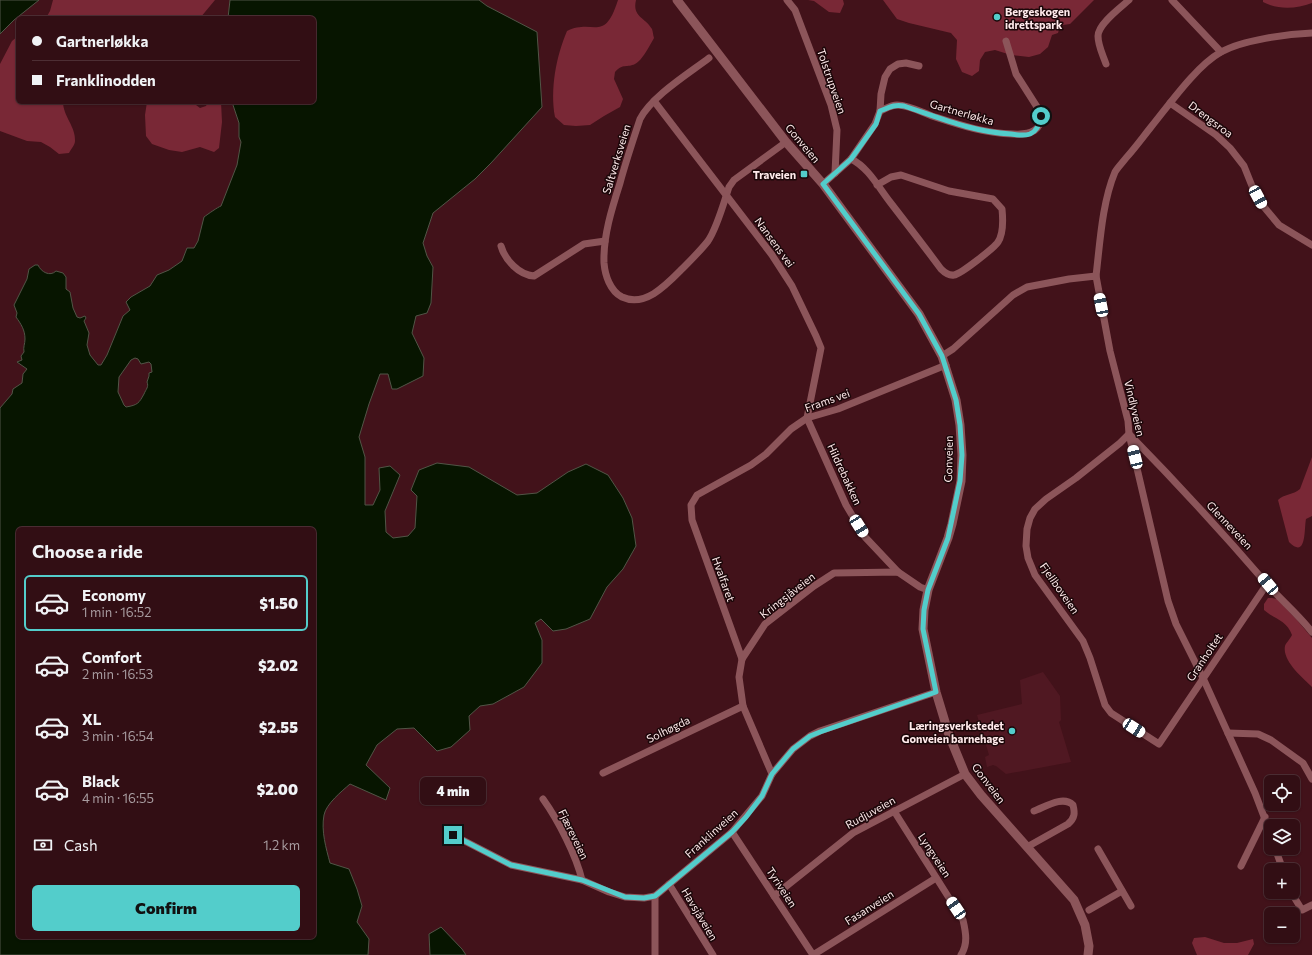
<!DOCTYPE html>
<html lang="en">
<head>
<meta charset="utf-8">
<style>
	body { margin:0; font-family:Commissioner,sans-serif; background:#3d1c22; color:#f1f3f6; height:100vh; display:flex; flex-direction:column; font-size:15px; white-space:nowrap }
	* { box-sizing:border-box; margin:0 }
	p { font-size:13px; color:#a89ca0 }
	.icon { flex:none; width:22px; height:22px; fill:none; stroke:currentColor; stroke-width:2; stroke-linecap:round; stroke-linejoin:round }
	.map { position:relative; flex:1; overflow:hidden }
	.sheet { position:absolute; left:16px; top:527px; width:300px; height:412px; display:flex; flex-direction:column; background:#320e14; border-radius:6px; box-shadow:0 1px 3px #0004,0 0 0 1px #4d2e34 }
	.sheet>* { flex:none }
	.banner { position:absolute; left:16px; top:16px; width:300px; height:88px; border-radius:6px; box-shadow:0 1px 3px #0004,0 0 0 1px #4d2e34; display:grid; align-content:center; height:88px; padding:0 16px; background:#320e14 }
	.fabs { position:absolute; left:1264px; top:775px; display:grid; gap:8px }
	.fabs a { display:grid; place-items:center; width:36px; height:36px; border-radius:6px; background:#320e14; box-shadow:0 1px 3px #0004,0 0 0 1px #4d2e34; font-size:20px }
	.end { position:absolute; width:18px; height:18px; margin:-9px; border:5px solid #53cdcb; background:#111; box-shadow:0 0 0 2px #111 }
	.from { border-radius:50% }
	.bubble { position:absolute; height:28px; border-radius:6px; background:#320e14; box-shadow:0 1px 3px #0004,0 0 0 1px #4d2e34; font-size:13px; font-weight:800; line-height:28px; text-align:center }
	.car { position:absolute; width:12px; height:24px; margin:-12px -6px; border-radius:5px; box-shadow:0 0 3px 1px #0007; background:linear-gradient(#fff 24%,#345 0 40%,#fff 0 76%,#345 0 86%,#fff 0) }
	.banner b { display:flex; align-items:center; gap:14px; height:38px; font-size:15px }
	.banner b+b { border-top:1px solid #4d2e34 }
	.banner i { width:10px; height:10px; background:#f1f3f6 }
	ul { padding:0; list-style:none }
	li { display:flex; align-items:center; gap:12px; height:56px; margin:0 8px 6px; padding:0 8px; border:2px solid transparent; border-radius:6px }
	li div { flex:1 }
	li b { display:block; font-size:15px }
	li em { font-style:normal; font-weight:800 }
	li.active { border-color:#53cdcb }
	li>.icon { width:36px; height:36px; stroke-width:1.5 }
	h2 { padding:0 16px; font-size:18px; line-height:48px }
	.pay { display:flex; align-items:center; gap:10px; height:44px; padding:0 16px; font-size:15px }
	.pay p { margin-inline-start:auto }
	.button { display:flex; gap:8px; margin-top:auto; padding:8px 16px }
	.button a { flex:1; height:46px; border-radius:6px; background:#53cdcb; color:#111; font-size:16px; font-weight:800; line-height:46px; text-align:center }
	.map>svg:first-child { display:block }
	.built { fill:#501822 }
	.green { fill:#792836 }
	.water { fill:#071500; stroke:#515546; fill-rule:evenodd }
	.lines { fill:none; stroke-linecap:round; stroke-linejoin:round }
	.minor { stroke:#8c555a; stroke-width:7 }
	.tertiary { stroke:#8c555a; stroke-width:9 }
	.route { stroke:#53cdcb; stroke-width:5 }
	.poi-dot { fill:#53cdcb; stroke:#1b0709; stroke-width:1.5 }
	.labels { text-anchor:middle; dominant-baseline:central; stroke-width:3; stroke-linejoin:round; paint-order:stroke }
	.poi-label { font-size:11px; font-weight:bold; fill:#ffeaeb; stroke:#1b0709; text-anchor:end }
	.street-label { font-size:11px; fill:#ffeaeb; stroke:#1b0709 }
</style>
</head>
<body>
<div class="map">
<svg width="1312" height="955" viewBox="0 0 1312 955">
	<rect width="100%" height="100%" fill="#42121a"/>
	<path class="built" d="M1043,672L1060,696L1061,720L1059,722L1071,762L1006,774L996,766L993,765L987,767L985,757L989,755L977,715L1022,704L1020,680Z"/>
	<g class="green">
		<path d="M53,0H215L200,18H46L50,11Z"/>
		<path d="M618,0H636C632,17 645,17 652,29C653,32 653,35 654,38C650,45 642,61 635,64C627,68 623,63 615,72L614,79L623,99L620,107L604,116L590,125L576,126L564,125L555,117C550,89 556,57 567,31C594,18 604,44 618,0Z"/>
		<path d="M808,0H843L844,4L840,13L829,12L814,1Z"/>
		<path d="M883,0H1094L1070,24L1063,25L1061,22L1058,33L1052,35L1048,47L1040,54L1029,57L1011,55L995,50L985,52L980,60L979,71L972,76L962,72L956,59L957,40L951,33L909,23L897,19Z"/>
		<path d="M1263,0H1312V3C1296,9 1278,10 1263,2Z"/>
		<path d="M18,36V102H63C63,116 76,127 75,141C75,145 71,149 69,153L59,154L50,147L41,142L27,141L0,131V64L12,41Z"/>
		<path d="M147,102H192L200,108L206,106L208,102H221L222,122L219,148L214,152L200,147L182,152L169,150L152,144L146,136L145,115Z"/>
		<path d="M1312,457V516L1306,519C1304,528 1307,560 1289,542L1278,500C1284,494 1293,495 1300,489Z"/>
		<path d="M1268,598H1272L1277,599L1297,620L1312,638V687C1303,678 1282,661 1285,646C1286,643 1290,639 1292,635C1287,620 1274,619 1264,610V604Z"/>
		<path d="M1205,937L1224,943H1237L1253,939L1254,944L1248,955H1197L1192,943L1194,938Z"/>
	</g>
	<g class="water">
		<path d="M0,0H39L14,20L0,34Z"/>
		<path d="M230,0H479L487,6L537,32L542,107L491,163L475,179L433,213L423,243L427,256L433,267L431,303L427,313L416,316L412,333L424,358L423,376L397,389H392L388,374H380L369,404L359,437L365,457V505H373L380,490L379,468L390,466L400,475L385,511L386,532L393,538L408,536L415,528L417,496L411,490L419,470L437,463L469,467L517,495L537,493L568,472L586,464L608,475L623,498L632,518L636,546L623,569L607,587L590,619L566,629L553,631L541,619L535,623L542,640V663L524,687L493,704L480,706L469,716L470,730L451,747L437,751L414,728L397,729L377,745L366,765L390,788L386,800L350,784C342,791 326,804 324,815C321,831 326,848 330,863L349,869L357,889L362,906L357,922L369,939L368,955H0V408L12,394L13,389L22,383L23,374L27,369L17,362L22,360L21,356L24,352C23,347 25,344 25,339C25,330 21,324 16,317L17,313L14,305L27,279L29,269L35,265H38C41,272 50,277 56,271L63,273L66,277V289L70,292L73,308L77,317L80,318L85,316L86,318L84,321L89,333L87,345L90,355L98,365H101L107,355L123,316L130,310L126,302L131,297L150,286L157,275L169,270L182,261L187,248H194L198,241L204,217C208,214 218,207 221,206L237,165L241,142L239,137V123L232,102H314V18H228ZM135,358L138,359L141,364L149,362L151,364L152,372L149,373V376L147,382C149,387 146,389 144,394C139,403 138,405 126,407L124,405L118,392L119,377L131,360ZM18,529H314V937H18Z"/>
		<path d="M441,927L462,949L466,955H430L429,934Z"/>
	</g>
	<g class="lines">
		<g class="minor">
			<path d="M787,0L795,10L831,105L837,130L835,173"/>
			<path d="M1172,0L1221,52"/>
			<path d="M709,58C688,74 652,96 640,119C633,140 626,161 620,183C612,208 603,236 604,263C605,275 610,291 622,297C646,308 668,283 683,268C692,259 701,250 708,241C717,228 724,202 729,187L734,180L786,142"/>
			<path d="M1106,64C1103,55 1098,46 1098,36C1098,24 1120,8 1129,0"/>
			<path d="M654,101L772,255L792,286L816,336L821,348L807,418L846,505L865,537L898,572"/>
			<path d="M1170,103L1216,135L1230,148L1244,166L1252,186L1264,207L1279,225L1312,245"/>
			<path d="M880,111C885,109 891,105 897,105C908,105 922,112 932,116C960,125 983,133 1013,134C1030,135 1045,131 1039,110L1016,74L1006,41"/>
			<path d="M851,159C868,167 879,188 890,202C907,224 924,246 941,269C944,272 948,276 954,275C961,274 994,248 998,242C1004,233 1003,219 1002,209L993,199L949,191L901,175L891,177L877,185"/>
			<path d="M823,184L851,159L875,124L880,111L881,94L885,77L890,69L898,64L906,63L919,66"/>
			<path d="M501,246C505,260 519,275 534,276L584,244L605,241"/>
			<path d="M1096,276C1100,243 1102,203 1115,172C1118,167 1123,162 1126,158C1135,148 1143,137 1151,127C1169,105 1196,66 1221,52C1243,40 1287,34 1312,33"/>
			<path d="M942,356L953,349L1013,295L1027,287L1069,279L1096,276L1110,351L1128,421L1129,434L1168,601L1176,624L1203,678L1255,793L1271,835"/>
			<path d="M1267,584L1159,744L1111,713L1105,705L1090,658L1083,641L1035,575L1028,558L1026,546L1027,529L1030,518L1035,509L1046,499L1076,478L1120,443L1129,434C1176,482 1222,532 1266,583C1281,600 1298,614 1312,632"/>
			<path d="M742,659L692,520L691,505L697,495L751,465L766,454L791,429L807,418L838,409L946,365"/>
			<path d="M1228,733L1258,734L1271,740L1303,763L1312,779"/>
			<path d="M603,773L743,706"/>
			<path d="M772,774L743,706L739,677L742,659L765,624L814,586L834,573L898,572L920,587L928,590"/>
			<path d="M543,799C558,820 576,855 582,880"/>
			<path d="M894,811L963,920C966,933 968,944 961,955"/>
			<path d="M732,832L813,955L936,878"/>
			<path d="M453,835L511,865L582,880L609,892L625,897L644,898L655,896L732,832L762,796L772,774L793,749L810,736L820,731L936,692"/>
			<path d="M1027,847L1068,824C1075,818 1075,813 1073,805C1063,795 1045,807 1034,811"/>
			<path d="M1275,848L1283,870"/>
			<path d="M1098,849L1131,906"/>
			<path d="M1241,866L1265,817"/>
			<path d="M669,884L713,955"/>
			<path d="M1291,892L1302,910L1312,905"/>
			<path d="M655,896V955"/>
			<path d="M774,896L853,833L965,774"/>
			<path d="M1089,910L1122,891"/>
		</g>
		<path class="tertiary" d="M677,0L786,142L823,184L919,314L942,356L956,400L960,425L962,455L961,481L952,524L948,538L928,590L924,610L923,629L936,692L949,735L965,774L981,795L1074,900L1085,925L1089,946L1088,955"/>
	</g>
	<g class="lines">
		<path class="route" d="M453,835L511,865L582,880L625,897L644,898L655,896L732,832L746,817L762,796L772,774L793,749L810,736L820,732L936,692L923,629L924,610L928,590L948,538L960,481L962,455L960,425L956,400L942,356L919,314L823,184L851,159L876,124L880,111C888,108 894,104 904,106C940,118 973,132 1011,134C1017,135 1024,136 1030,134C1037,131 1040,123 1041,116"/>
	</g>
	<g class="poi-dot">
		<circle cx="997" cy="17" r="4"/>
		<rect x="800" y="170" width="8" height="8" rx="2"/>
		<circle cx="1012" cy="731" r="4"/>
	</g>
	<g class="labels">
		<g class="poi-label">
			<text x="1005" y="11" text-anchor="start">Bergeskogen<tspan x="1005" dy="13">idrettspark</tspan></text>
			<text x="796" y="174">Traveien</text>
			<text x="1004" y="725">Læringsverkstedet<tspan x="1004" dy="13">Gonveien barnehage</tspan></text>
		</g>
		<g class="street-label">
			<text transform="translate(832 81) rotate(71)">Tolstrupveien</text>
			<text transform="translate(962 112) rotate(16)">Gartnerløkka</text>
			<text transform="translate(1211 119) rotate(37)">Drengsroa</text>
			<text transform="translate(803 143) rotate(50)">Gonveien</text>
			<text transform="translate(616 159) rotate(-73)">Saltverksveien</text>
			<text transform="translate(775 242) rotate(54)">Nansens vei</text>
			<text transform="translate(827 400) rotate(-20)">Frams vei</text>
			<text transform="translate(1135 408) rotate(77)">Vindlyveien</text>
			<text transform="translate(948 459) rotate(-89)">Gonveien</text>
			<text transform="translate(845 474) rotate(65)">Hildrebakken</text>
			<text transform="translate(1230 525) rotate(47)">Glenneveien</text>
			<text transform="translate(724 579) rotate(70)">Hvalfaret</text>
			<text transform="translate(1060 588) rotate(55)">Fjellboveien</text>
			<text transform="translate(787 595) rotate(-38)">Kringsjåveien</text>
			<text transform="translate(1204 657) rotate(-56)">Granholtet</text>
			<text transform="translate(668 729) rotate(-26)">Solhøgda</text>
			<text transform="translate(989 783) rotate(53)">Gonveien</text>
			<text transform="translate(870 812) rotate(-29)">Rudjuveien</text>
			<text transform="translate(711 833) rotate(-42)">Franklinveien</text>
			<text transform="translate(574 834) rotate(64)">Fjæreveien</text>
			<text transform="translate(935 855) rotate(57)">Lyngveien</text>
			<text transform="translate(782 887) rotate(57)">Tyriveien</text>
			<text transform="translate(869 907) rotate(-32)">Fasanveien</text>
			<text transform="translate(700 914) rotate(59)">Havsjåveien</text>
		</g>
	</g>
</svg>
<div class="fabs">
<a><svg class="icon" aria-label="locate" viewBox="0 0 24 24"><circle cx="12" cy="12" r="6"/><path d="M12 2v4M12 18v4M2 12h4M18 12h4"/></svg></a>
<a><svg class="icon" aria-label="layers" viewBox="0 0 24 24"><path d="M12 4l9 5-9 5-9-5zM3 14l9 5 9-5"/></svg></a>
<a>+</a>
<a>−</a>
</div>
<i class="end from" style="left:1041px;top:116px"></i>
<i class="end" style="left:453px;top:835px"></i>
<div class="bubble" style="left:420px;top:777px;width:66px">4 min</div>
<i class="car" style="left:1258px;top:197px;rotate:152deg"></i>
<i class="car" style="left:1101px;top:305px;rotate:349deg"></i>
<i class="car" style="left:1135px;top:457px;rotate:346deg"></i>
<i class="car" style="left:859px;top:526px;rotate:148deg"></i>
<i class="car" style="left:1268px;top:584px;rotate:320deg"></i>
<i class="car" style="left:1134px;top:728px;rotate:123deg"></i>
<i class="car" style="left:956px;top:908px;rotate:326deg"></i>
<div class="banner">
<b><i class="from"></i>Gartnerløkka</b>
<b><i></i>Franklinodden</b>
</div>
<section class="sheet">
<h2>Choose a ride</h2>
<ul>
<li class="active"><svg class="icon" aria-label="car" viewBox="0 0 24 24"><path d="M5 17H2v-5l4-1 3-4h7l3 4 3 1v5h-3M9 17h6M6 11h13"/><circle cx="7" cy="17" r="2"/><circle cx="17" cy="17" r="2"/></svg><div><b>Economy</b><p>1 min · 16:52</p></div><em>$1.50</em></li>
<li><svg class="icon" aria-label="car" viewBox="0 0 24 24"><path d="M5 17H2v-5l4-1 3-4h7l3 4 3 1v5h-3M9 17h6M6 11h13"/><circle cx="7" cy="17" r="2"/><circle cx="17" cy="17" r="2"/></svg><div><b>Comfort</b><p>2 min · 16:53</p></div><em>$2.02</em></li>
<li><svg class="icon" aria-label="car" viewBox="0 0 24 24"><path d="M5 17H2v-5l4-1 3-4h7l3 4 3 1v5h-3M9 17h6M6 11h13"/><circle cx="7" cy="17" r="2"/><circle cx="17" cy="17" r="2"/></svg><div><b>XL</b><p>3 min · 16:54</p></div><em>$2.55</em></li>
<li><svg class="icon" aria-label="car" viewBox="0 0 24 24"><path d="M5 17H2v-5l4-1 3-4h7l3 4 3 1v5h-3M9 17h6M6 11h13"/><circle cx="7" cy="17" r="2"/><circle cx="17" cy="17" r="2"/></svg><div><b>Black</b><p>4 min · 16:55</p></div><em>$2.00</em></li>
</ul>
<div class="pay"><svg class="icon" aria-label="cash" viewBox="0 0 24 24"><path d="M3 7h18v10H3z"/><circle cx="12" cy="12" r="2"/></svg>Cash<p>1.2 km</p></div>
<div class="button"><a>Confirm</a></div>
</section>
</div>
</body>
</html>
